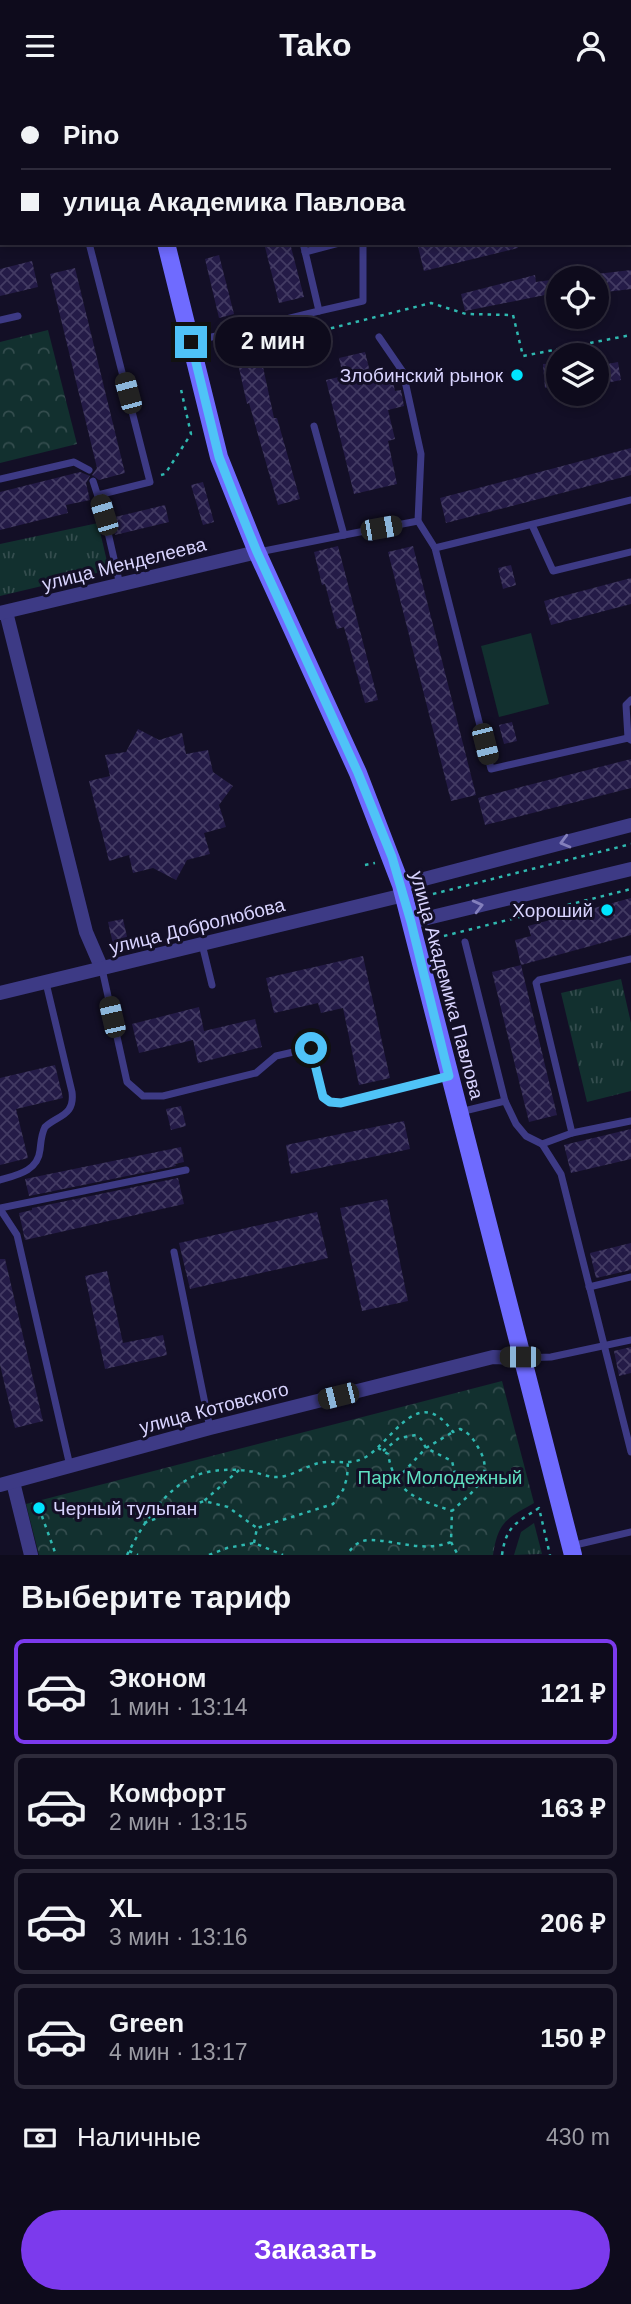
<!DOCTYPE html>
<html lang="ru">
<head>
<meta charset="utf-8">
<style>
	body { margin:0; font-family:Helvetica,sans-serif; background:#1c1929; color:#f1f3f6; height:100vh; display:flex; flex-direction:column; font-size:26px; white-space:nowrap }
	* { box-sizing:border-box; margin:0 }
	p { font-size:23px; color:#9b9ba3 }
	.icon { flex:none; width:38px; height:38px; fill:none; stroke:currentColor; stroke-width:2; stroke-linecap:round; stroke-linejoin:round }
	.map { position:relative; height:1464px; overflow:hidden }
	.drawer { display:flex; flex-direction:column; background:#0e0b1c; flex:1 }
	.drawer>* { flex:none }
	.guide { position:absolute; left:0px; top:0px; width:632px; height:154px; box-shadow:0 4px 10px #0003,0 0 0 2px #2e2b3b; display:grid; align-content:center; height:154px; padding:0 21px; background:#0e0b1c }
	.tools { position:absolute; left:546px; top:175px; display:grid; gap:14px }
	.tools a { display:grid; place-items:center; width:63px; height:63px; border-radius:50%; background:#0e0b1c; box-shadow:0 4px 10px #0003,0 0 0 2px #2e2b3b; font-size:35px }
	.end { position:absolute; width:32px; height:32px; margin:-16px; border:9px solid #4fc3f7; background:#111; box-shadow:0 0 0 4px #111 }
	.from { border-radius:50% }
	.bubble { position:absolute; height:49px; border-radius:24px; background:#0e0b1c; box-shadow:0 4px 10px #0003,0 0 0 2px #2e2b3b; font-size:23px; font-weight:700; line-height:49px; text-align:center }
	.car { position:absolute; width:21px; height:42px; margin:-21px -10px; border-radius:9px; box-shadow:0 0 5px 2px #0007; background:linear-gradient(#222 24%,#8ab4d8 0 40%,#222 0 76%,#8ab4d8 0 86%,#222 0) }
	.guide b { display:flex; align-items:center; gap:24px; height:66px; font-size:26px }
	.guide b+b { border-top:2px solid #2e2b3b }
	.guide i { width:18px; height:18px; background:#f1f3f6 }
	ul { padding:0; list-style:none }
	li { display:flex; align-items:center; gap:21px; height:105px; margin:0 14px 10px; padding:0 7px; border:4px solid #2e2b3b; border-radius:10px }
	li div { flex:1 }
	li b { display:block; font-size:26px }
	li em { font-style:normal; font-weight:700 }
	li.current { border-color:#7c3aed }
	li>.icon { width:63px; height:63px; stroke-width:1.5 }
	h2 { padding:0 21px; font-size:32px; line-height:84px }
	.pay { display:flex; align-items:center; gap:18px; height:77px; padding:0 21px; font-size:26px }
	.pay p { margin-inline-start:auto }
	.button { display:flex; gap:14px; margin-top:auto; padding:14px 21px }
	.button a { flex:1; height:80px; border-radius:42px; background:#7c3aed; color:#fff; font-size:28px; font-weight:700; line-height:80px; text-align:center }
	header { display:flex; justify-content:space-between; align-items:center; height:91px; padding:0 21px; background:#0e0b1c; font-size:32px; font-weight:700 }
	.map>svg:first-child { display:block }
	.grass { fill:url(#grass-tufts) }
	.forest { fill:url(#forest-crowns) }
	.pitch { fill:#12302f }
	.building { fill:url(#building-cross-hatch) }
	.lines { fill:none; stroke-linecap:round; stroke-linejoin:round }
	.path { stroke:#2fb8b0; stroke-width:2.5; stroke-dasharray:3.5 5; stroke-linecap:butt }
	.lane { stroke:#3d3a85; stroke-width:7 }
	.street { stroke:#3d3a85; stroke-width:14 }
	.secondary { stroke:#6f6bff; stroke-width:18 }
	.oneway { stroke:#837fbc }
	.route { stroke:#4fc3f7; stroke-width:9 }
	.poi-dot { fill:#00e5ff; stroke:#130f26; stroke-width:2.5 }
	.labels { text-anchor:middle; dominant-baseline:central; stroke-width:6; stroke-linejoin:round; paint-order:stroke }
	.poi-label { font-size:19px; fill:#d9d4ff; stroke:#130f26; text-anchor:end }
	.street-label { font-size:19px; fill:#d9d4ff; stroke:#130f26 }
	.park-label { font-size:19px; fill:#5fe0c0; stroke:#130f26 }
</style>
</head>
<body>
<header><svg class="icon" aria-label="menu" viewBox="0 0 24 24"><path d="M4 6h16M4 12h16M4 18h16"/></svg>Tako<svg class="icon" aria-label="person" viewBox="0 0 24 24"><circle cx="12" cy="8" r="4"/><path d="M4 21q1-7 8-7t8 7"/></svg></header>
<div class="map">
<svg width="631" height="1464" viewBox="0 0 631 1464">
	<defs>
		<pattern id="grass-tufts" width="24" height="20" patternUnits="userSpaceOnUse" patternTransform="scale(1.75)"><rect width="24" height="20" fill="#12302f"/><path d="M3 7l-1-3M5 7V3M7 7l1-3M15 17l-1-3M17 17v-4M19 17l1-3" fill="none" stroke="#344d4e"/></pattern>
		<pattern id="forest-crowns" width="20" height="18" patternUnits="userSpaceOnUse" patternTransform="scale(1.75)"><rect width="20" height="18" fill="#12302f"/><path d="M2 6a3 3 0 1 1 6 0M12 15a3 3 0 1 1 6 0" fill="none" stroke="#344d4e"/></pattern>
		<pattern id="building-cross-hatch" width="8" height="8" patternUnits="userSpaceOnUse" patternTransform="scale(1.75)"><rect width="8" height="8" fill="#241b47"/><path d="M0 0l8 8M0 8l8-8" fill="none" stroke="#433b63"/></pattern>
	</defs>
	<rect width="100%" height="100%" fill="#130f26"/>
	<g class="grass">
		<path d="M98,432L109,479L0,505V453Z"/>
		<path d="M621,888L631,932V1000L587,1011L561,902Z"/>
		<path d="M534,1432L542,1463L514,1464L521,1441Z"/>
	</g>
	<g class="forest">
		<path d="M48,239L77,353L0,372V251Z"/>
		<path d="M502,1290L534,1412C506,1428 498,1431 493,1464H39L26,1413Z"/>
	</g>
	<path class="pitch" d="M531,542L549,613L499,626L481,555Z"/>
	<g class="building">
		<path d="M264,152H290L304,206L279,212Z"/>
		<path d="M417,152H517L518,157L424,180Z"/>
		<path d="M219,164L234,223L219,227L205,168Z"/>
		<path d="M32,170L38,196L0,205V178Z"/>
		<path d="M75,177L125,382L99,389L92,384L97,377L50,183Z"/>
		<path d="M631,179V198L597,202V183Z"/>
		<path d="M535,184L536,191L558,188V207L545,208V204L465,220L461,203Z"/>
		<path d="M365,261L371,285L381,283L383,289L392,287L395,300L401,299L404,315L388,319L395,348L388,350L397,393L354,403L326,289L343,285L339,267Z"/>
		<path d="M260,262L274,327H277L300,408L278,414L249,312L247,313L237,268Z"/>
		<path d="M618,271L621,289L601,293L597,275Z"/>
		<path d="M558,272V296L545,297L543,273Z"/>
		<path d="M631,357V384L446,432L440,407Z"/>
		<path d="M80,381L90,385L86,392L90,409L66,414L68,422L0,439V401Z"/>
		<path d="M203,391L214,431L203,434L191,394Z"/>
		<path d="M165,414L169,431L115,444L111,427Z"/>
		<path d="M338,455L378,609L365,612L344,536L337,538L325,493L322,494L314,461Z"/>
		<path d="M413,455L476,704L451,710L388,461Z"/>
		<path d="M511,474L516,494L503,498L498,477Z"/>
		<path d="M631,487V513L551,534L544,510Z"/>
		<path d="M512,631L517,650L504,653L499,634Z"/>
		<path d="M138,638L159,649L182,642L186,663L208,659L213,681L233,695L219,714L226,736L204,742L210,763L187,769L176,789L153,777L133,782L129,764L109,770L89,690L110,685L105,664L126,661Z"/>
		<path d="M631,668V697L485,734L478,707Z"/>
		<path d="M631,807V844L521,874L515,849L531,845L528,835Z"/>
		<path d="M123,828L128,850L113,853L108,831Z"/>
		<path d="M363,865L390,987L359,994L343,917L321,922L318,912L274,922L266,887Z"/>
		<path d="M521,874L557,1024L529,1031L492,881Z"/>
		<path d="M199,916L204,940L255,928L262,956L198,972L193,949L139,962L132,933Z"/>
		<path d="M55,974L63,1007L16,1018L28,1067L0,1074V987Z"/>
		<path d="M181,1015L186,1035L171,1039L166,1018Z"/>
		<path d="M404,1030L410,1058L291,1083L286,1054Z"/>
		<path d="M631,1038V1068L571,1082L564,1054Z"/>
		<path d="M181,1056L184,1071L175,1073L176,1075L29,1105L25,1088Z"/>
		<path d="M178,1087L184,1113L25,1149L19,1122L32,1119V1117Z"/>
		<path d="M387,1108L408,1210L362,1220L340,1117Z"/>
		<path d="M317,1121L328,1167L190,1198L179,1152Z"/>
		<path d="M631,1152V1179L596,1187L590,1162Z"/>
		<path d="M0,1168H5L43,1330L15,1337L0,1274Z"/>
		<path d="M107,1180L123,1252L163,1244L167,1264L105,1278L85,1185Z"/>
		<path d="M631,1256V1282L619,1285L614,1260Z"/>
	</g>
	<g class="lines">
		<g class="path">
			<path d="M265,254L431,212L466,223L513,224L523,265L631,244"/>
			<path d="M161,384L165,383L191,343L180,294"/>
			<path d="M365,774L375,772"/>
			<path d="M433,803L631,753"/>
			<path d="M444,845L631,798"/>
			<path d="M378,1357L388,1363C395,1403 417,1408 452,1420"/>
			<path d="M383,1360L399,1347L416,1344L421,1348L426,1357L452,1370L455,1383L462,1394L478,1393"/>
			<path d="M239,1379L204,1410L228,1416L257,1437"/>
			<path d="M397,1388L426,1357L453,1341"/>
			<path d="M39,1417L56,1464"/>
			<path d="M144,1432L204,1410"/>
			<path d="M451,1451L458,1464"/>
			<path d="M254,1452L257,1437L333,1413L343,1399L347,1387L348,1371"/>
			<path d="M129,1460L138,1464"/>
			<path d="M127,1464C142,1435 160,1404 190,1387C206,1379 230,1377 248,1380C258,1381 268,1387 279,1386C292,1385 306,1375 319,1372C331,1369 343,1373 356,1370C389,1363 414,1286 453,1341L460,1338C470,1342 474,1349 479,1358C496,1387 471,1401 452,1420L451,1451C423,1462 396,1449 369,1449C359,1449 352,1456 347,1464"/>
			<path d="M209,1464L227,1457L254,1452L283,1464"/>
			<path d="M502,1464C506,1435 516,1432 539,1417L550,1464"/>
		</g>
		<g class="lane">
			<path d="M267,0V2"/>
			<path d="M425,0V2"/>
			<path d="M0,80H2"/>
			<path d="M630,83H631"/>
			<path d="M0,131L2,137"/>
			<path d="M0,150H2"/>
			<path d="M89,152L150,391L98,404"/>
			<path d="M305,161L339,152"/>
			<path d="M319,220L363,210V152"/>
			<path d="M0,229L18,225"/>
			<path d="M379,246L403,281L421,363L418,430L435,457L491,678L628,647L631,649"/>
			<path d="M191,251L319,220L303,152"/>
			<path d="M0,388L74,371L89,379"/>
			<path d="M93,390L104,424L120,494"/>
			<path d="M532,434L553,480L631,461"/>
			<path d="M344,444L418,430"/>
			<path d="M435,457L631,409"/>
			<path d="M259,461L344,444L314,335"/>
			<path d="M628,647L626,614L631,609"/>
			<path d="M465,851L505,1010"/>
			<path d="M202,853L212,894"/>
			<path d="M102,878L127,991L143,1005H163L256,982L276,965L311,957L323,1006L330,1011L341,1012L448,985"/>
			<path d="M460,1021L505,1010L516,1033L526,1045L542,1053L561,1083L631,1361"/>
			<path d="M572,1042L536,892L539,889L631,868"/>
			<path d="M542,1053L572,1042L631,1030"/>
			<path d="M0,1089C17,1084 38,1080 40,1059C41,1051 41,1044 45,1036C58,1024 75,1025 72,1001L46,892"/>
			<path d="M0,1117L186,1079"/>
			<path d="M0,1118L17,1144L70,1375"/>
			<path d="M174,1161L210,1337"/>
			<path d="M589,1196L631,1186"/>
			<path d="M522,1267L551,1266L631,1249"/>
			<path d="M571,1455L631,1441"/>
		</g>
		<g class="street">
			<path d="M6,521L86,841L102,878"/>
			<path d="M0,522L257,461"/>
			<path d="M401,794L631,734"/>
			<path d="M411,831L631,778"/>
			<path d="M0,902L404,804"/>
			<path d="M13,1391L31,1464"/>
			<path d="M0,1394L210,1337L493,1266L520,1267"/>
		</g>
		<g class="secondary">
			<path d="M128,0V2"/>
			<path d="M166,152L219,366L257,461L358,682L401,794L573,1464"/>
		</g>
	</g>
	<defs><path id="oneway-chevron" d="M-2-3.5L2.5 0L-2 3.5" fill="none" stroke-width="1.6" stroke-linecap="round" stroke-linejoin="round" transform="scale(1.75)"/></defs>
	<g class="oneway">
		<use href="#oneway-chevron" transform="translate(565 751) rotate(165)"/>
		<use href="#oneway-chevron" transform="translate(478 815) rotate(-14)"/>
	</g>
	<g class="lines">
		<path class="route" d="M191,251L219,366L237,412L257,461L358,682L392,766L411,831L449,985L341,1012L330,1011L323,1006L311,957"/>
	</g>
	<g class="poi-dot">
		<circle cx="517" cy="284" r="7"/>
		<circle cx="607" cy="819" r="7"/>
		<circle cx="39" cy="1417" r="7"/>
	</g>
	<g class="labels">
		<g class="poi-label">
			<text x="503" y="284">Злобинский рынок</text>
			<text x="593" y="819">Хороший</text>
			<text x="53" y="1417" text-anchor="start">Черный тульпан</text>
		</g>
		<g class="street-label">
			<text transform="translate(124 473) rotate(-14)">улица Менделеева</text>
			<text transform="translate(197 835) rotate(-14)">улица Добролюбова</text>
			<text transform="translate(447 894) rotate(75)">улица Академика Павлова</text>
			<text transform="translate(214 1317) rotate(-15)">улица Котовского</text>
		</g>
		<g class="park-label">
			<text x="440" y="1386">Парк Молодежный</text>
		</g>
	</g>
</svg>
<div class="tools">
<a><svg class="icon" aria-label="locate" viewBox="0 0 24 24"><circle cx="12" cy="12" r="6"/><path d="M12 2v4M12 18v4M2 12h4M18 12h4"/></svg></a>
<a><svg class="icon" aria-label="layers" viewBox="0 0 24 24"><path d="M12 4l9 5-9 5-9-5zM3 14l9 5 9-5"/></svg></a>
</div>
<i class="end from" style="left:311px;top:957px"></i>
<i class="end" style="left:191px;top:251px"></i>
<div class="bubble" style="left:215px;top:226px;width:116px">2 мин</div>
<i class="car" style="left:128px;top:302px;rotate:345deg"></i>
<i class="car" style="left:104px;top:424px;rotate:343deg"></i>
<i class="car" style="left:381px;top:437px;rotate:80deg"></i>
<i class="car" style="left:485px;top:653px;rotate:166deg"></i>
<i class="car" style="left:112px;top:926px;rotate:347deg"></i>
<i class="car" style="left:520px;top:1266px;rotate:270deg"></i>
<i class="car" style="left:338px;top:1305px;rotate:256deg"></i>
<div class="guide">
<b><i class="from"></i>Pino</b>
<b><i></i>улица Академика Павлова</b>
</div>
</div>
<section class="drawer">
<h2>Выберите тариф</h2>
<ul>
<li class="current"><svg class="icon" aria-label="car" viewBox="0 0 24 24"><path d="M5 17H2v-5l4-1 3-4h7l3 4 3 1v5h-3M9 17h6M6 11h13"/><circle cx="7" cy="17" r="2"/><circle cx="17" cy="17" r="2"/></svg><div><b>Эконом</b><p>1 мин · 13:14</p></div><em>121 ₽</em></li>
<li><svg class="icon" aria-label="car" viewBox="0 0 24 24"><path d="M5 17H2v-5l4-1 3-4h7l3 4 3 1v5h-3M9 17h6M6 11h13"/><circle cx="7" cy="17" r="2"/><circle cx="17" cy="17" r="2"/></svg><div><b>Комфорт</b><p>2 мин · 13:15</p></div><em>163 ₽</em></li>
<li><svg class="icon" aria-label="car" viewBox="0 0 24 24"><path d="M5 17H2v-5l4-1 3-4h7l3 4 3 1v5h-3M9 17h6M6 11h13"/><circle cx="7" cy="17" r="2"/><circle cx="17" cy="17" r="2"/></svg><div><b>XL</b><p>3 мин · 13:16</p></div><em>206 ₽</em></li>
<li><svg class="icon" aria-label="car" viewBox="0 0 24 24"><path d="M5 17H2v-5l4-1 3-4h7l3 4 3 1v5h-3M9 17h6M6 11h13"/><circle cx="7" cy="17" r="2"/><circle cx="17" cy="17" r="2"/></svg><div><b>Green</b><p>4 мин · 13:17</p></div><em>150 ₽</em></li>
</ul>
<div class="pay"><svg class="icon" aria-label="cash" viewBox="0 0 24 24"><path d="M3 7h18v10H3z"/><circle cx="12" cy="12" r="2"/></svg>Наличные<p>430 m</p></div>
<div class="button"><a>Заказать</a></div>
</section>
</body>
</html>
